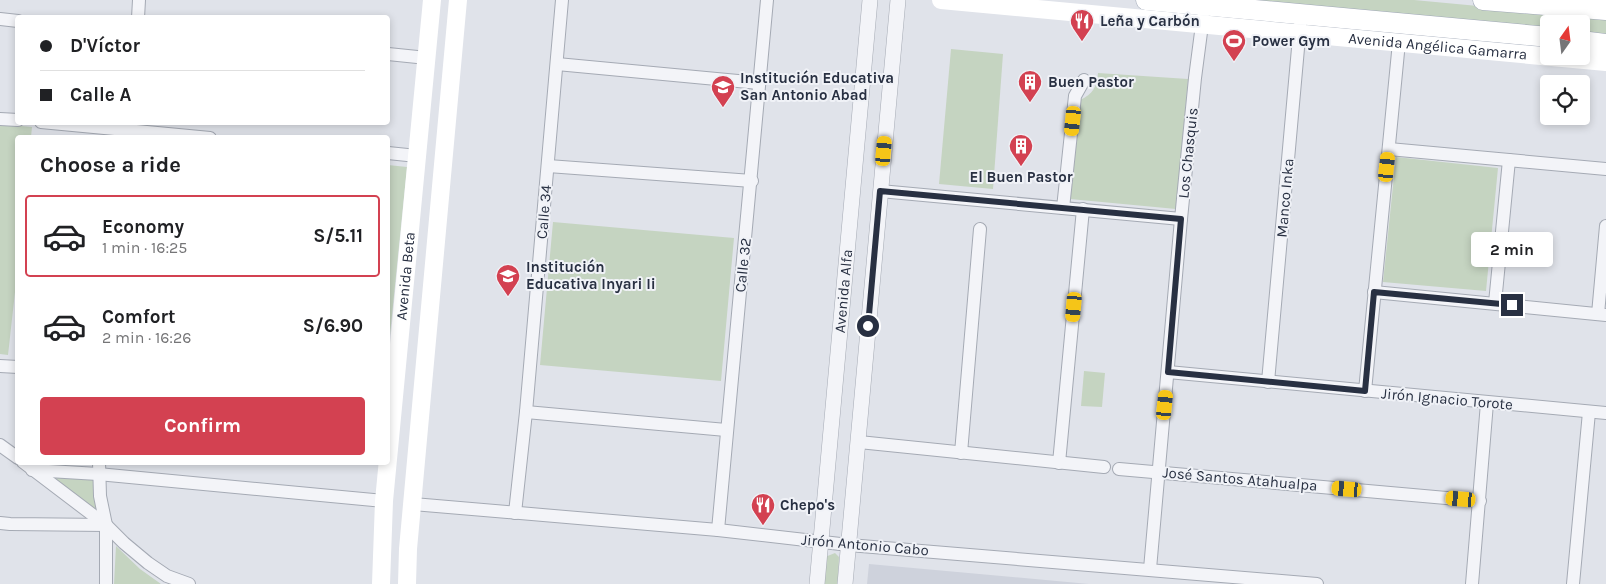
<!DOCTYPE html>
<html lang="en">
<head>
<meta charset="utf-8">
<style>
	body { margin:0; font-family:Karla,sans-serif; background:#f6f6f6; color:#202124; height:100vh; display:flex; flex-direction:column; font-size:19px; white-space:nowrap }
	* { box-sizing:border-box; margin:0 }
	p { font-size:16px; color:#757577 }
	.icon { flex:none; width:28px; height:28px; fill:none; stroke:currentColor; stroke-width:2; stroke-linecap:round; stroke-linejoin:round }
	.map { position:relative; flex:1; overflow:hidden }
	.side { position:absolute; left:15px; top:135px; width:375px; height:330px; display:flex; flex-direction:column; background:#fff; border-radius:5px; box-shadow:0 2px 8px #0003 }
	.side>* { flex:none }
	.hud { position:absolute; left:15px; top:15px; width:375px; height:110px; border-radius:5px; box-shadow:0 2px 8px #0003; display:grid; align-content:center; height:110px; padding:0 25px; background:#fff }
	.needle { width:32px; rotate:14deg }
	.tools { position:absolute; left:1540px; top:15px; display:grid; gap:10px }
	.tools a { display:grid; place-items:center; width:50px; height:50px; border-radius:5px; background:#fff; box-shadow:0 2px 8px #0003; font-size:25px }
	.end { position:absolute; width:22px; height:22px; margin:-11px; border:6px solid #283042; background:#fff; box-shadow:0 0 0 2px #fff }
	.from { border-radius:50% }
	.bubble { position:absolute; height:35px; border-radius:5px; background:#fff; box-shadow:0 2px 8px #0003; font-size:16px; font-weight:700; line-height:35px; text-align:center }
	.car { position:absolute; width:15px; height:30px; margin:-15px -8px; border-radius:6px; box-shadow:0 0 4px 1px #0007; background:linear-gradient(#f5c518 24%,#345 0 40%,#f5c518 0 76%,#345 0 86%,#f5c518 0) }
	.hud b { display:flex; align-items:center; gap:18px; height:48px; font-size:19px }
	.hud b+b { border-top:1px solid #e0e0e0 }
	.hud i { width:12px; height:12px; background:#202124 }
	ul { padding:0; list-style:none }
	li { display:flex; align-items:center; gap:15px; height:82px; margin:0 10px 8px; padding:0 15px; border:2px solid transparent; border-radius:5px }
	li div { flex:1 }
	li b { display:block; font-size:19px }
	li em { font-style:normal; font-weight:700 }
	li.on { border-color:#d34151 }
	li>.icon { width:45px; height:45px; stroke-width:1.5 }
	h2 { padding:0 25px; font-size:22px; line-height:60px }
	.action { display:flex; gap:10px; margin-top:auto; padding:10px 25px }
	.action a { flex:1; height:58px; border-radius:5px; background:#d34151; color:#fff; font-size:20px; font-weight:700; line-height:58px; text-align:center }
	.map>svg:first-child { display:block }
	.built { fill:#ced2dc }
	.green { fill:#c5d4c1 }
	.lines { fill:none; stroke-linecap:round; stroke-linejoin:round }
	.minor-casing { stroke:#a5aab4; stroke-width:14 }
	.tertiary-casing { stroke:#a5aab4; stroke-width:16 }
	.primary-casing { stroke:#9fa7b6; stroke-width:21 }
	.minor { stroke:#f3f4f8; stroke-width:12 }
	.tertiary { stroke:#f3f4f8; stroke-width:15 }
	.secondary { stroke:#fff; stroke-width:18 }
	.primary { stroke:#fff; stroke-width:20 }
	.route { stroke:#283042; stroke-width:6 }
	.labels { text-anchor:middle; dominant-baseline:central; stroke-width:4; stroke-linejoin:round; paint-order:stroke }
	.poi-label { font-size:15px; font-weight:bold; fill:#283042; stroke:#f0f2f7; text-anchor:start }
	.street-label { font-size:15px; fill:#283042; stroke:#f0f2f7 }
</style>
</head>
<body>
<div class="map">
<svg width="1606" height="584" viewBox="0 0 1606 584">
	<rect width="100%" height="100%" fill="#e0e3ea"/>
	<path class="built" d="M869,564L1089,584H867Z"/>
	<g class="green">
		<path d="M1227,0H1414L1586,16L1606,20V37L1581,35V24H1549V32Z"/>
		<path d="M951,49L1003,54L993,189L939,184Z"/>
		<path d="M1098,73L1188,79L1176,209L1070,199L1080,100C1093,94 1097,87 1098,73Z"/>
		<path d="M0,124L32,127L31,137L18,138V265L8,355L0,354Z"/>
		<path d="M1396,157L1498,168L1486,291L1383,282Z"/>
		<path d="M388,165L407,167L388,355Z"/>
		<path d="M553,222L734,238L721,381L540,365Z"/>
		<path d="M1084,371L1105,373L1102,407L1081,406Z"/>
		<path d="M51,476L95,480L97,515Z"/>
		<path d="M116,546L140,569L161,584H114Z"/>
		<path d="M835,553L839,557L838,584H821L825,557Z"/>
	</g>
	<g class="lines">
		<g class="minor-casing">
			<g id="minor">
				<path d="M138,18L139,0"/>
				<path d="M0,19L18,21"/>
				<path d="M388,54L427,58"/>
				<path d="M557,64L759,83"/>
				<path d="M0,119L18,120"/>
				<path d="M41,122L210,138"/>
				<path d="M1389,149L1606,169"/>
				<path d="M388,153L417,156"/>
				<path d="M548,166L752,181"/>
				<path d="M880,191L1181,219"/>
				<path d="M1063,208L1075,96L1084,80"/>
				<path d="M1374,292L1606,315"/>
				<path d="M1495,303L1509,160"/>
				<path d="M1598,314L1606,226"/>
				<path d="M0,366L18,367"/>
				<path d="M1168,372L1606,413"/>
				<path d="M1268,382L1301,15"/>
				<path d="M1365,391L1399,42"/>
				<path d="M526,412L726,430"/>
				<path d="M859,442L1104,467"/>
				<path d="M0,445L18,458"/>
				<path d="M961,453L980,229"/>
				<path d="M23,462L106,525L124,543L148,563L167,576L189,584"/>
				<path d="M99,462L100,496L106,525V584"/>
				<path d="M1059,463L1083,209"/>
				<path d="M1119,469L1480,501"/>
				<path d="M32,470L98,474L384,501"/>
				<path d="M413,504L718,530L849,545L1317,584"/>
				<path d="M515,513L526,412L562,0"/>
				<path d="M0,523L10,524L106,525"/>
				<path d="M718,530L767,0"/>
				<path d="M1150,569L1181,219L1195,78L1203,17"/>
				<path d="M1472,584L1487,403"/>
				<path d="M1573,584L1589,412"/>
			</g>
		</g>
		<g class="tertiary-casing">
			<g id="tertiary">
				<path id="s1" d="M817,584L870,0"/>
				<path d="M845,584L898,0"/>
			</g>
		</g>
		<g class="primary-casing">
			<g id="primary">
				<path d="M1146,0L1549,37"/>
				<path d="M1483,0L1606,10"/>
				<path d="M1581,41L1606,44"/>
			</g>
		</g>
		<use href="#minor" class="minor"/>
		<use href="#tertiary" class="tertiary"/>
		<g class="secondary">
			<path id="s2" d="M941,0L1606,62"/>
			<path id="s3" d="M381,584L384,501L432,0"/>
			<path d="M407,584L408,549L458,0"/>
		</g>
		<use href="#primary" class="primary"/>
	</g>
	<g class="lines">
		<path class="route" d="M868,326L880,191L1181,219L1168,372L1365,391L1374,292L1512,305"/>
	</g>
	<defs>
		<g id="restaurant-pin" transform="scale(1.25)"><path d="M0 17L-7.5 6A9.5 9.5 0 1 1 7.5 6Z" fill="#d34151" stroke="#f0f2f7"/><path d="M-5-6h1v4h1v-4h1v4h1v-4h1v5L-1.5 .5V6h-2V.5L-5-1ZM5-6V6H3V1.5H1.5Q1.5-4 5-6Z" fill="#fff"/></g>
		<g id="stadium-pin" transform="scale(1.25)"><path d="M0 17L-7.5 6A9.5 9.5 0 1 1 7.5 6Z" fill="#d34151" stroke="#f0f2f7"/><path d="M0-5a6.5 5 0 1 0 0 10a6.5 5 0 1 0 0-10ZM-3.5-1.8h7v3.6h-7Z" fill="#fff"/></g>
		<g id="building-pin" transform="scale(1.25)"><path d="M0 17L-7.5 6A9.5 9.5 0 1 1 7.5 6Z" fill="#d34151" stroke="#f0f2f7"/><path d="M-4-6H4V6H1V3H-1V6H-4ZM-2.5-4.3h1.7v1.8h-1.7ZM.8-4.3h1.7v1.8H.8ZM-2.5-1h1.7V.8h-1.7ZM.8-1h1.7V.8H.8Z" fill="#fff"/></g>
		<g id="school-pin" transform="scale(1.25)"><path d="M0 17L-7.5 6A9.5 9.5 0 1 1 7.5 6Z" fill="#d34151" stroke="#f0f2f7"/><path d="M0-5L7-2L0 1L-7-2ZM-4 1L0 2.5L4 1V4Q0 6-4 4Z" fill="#fff"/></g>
	</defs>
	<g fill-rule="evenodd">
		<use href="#restaurant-pin" x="1082" y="21"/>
		<use href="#stadium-pin" x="1234" y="41"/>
		<use href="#building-pin" x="1030" y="82"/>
		<use href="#school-pin" x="723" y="87"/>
		<use href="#building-pin" x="1021" y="146"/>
		<use href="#school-pin" x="508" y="276"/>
		<use href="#restaurant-pin" x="763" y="505"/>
	</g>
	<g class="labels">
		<g class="poi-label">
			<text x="1100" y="21">Leña y Carbón</text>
			<text x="1252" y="41">Power Gym</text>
			<text x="740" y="78">Institución Educativa<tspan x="740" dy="17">San Antonio Abad</tspan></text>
			<text x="1048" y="82">Buen Pastor</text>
			<text x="1021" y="177" text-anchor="middle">El Buen Pastor</text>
			<text x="526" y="267">Institución<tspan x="526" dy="17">Educativa Inyari Ii</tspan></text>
			<text x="780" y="505">Chepo's</text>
		</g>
		<g class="street-label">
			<text stroke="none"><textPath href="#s2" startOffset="499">Avenida Angélica Gamarra</textPath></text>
			<text transform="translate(1188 153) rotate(-84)">Los Chasquis</text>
			<text transform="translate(1285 198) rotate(-85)">Manco Inka</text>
			<text transform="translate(544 212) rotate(-85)">Calle 34</text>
			<text transform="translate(743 265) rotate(-84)">Calle 32</text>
			<text stroke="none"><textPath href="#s3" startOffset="309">Avenida Beta</textPath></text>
			<text stroke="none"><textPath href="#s1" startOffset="294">Avenida Alfa</textPath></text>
			<text transform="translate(1447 399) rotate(5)">Jirón Ignacio Torote</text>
			<text transform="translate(1240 479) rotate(5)">José Santos Atahualpa</text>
			<text transform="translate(865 545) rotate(5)">Jirón Antonio Cabo</text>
		</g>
	</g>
</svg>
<div class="tools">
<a><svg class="needle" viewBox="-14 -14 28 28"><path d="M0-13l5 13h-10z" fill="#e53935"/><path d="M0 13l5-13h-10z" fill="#757577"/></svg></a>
<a><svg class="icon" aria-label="locate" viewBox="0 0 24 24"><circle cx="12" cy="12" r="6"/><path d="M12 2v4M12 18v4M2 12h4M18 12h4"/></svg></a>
</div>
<i class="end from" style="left:868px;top:326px"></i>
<i class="end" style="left:1512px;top:305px"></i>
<div class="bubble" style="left:1471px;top:232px;width:82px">2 min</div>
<i class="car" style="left:1073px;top:121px;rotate:186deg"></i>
<i class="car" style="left:884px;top:151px;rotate:5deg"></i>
<i class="car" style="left:1387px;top:167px;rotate:6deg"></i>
<i class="car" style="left:1074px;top:307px;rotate:185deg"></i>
<i class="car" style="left:1165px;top:405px;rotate:6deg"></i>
<i class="car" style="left:1347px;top:489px;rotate:275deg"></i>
<i class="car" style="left:1461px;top:499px;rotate:275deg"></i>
<div class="hud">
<b><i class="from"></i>D'Víctor</b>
<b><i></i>Calle A</b>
</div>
<section class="side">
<h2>Choose a ride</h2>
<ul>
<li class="on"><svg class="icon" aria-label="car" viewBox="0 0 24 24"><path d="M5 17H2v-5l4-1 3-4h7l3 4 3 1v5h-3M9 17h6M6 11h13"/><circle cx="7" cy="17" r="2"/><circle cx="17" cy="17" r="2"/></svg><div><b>Economy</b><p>1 min · 16:25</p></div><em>S/5.11</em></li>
<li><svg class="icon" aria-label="car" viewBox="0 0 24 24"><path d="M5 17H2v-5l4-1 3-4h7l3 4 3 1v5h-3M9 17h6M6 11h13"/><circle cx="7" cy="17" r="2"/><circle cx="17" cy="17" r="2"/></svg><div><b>Comfort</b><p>2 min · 16:26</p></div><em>S/6.90</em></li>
</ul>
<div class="action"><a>Confirm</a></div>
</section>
</div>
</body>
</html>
